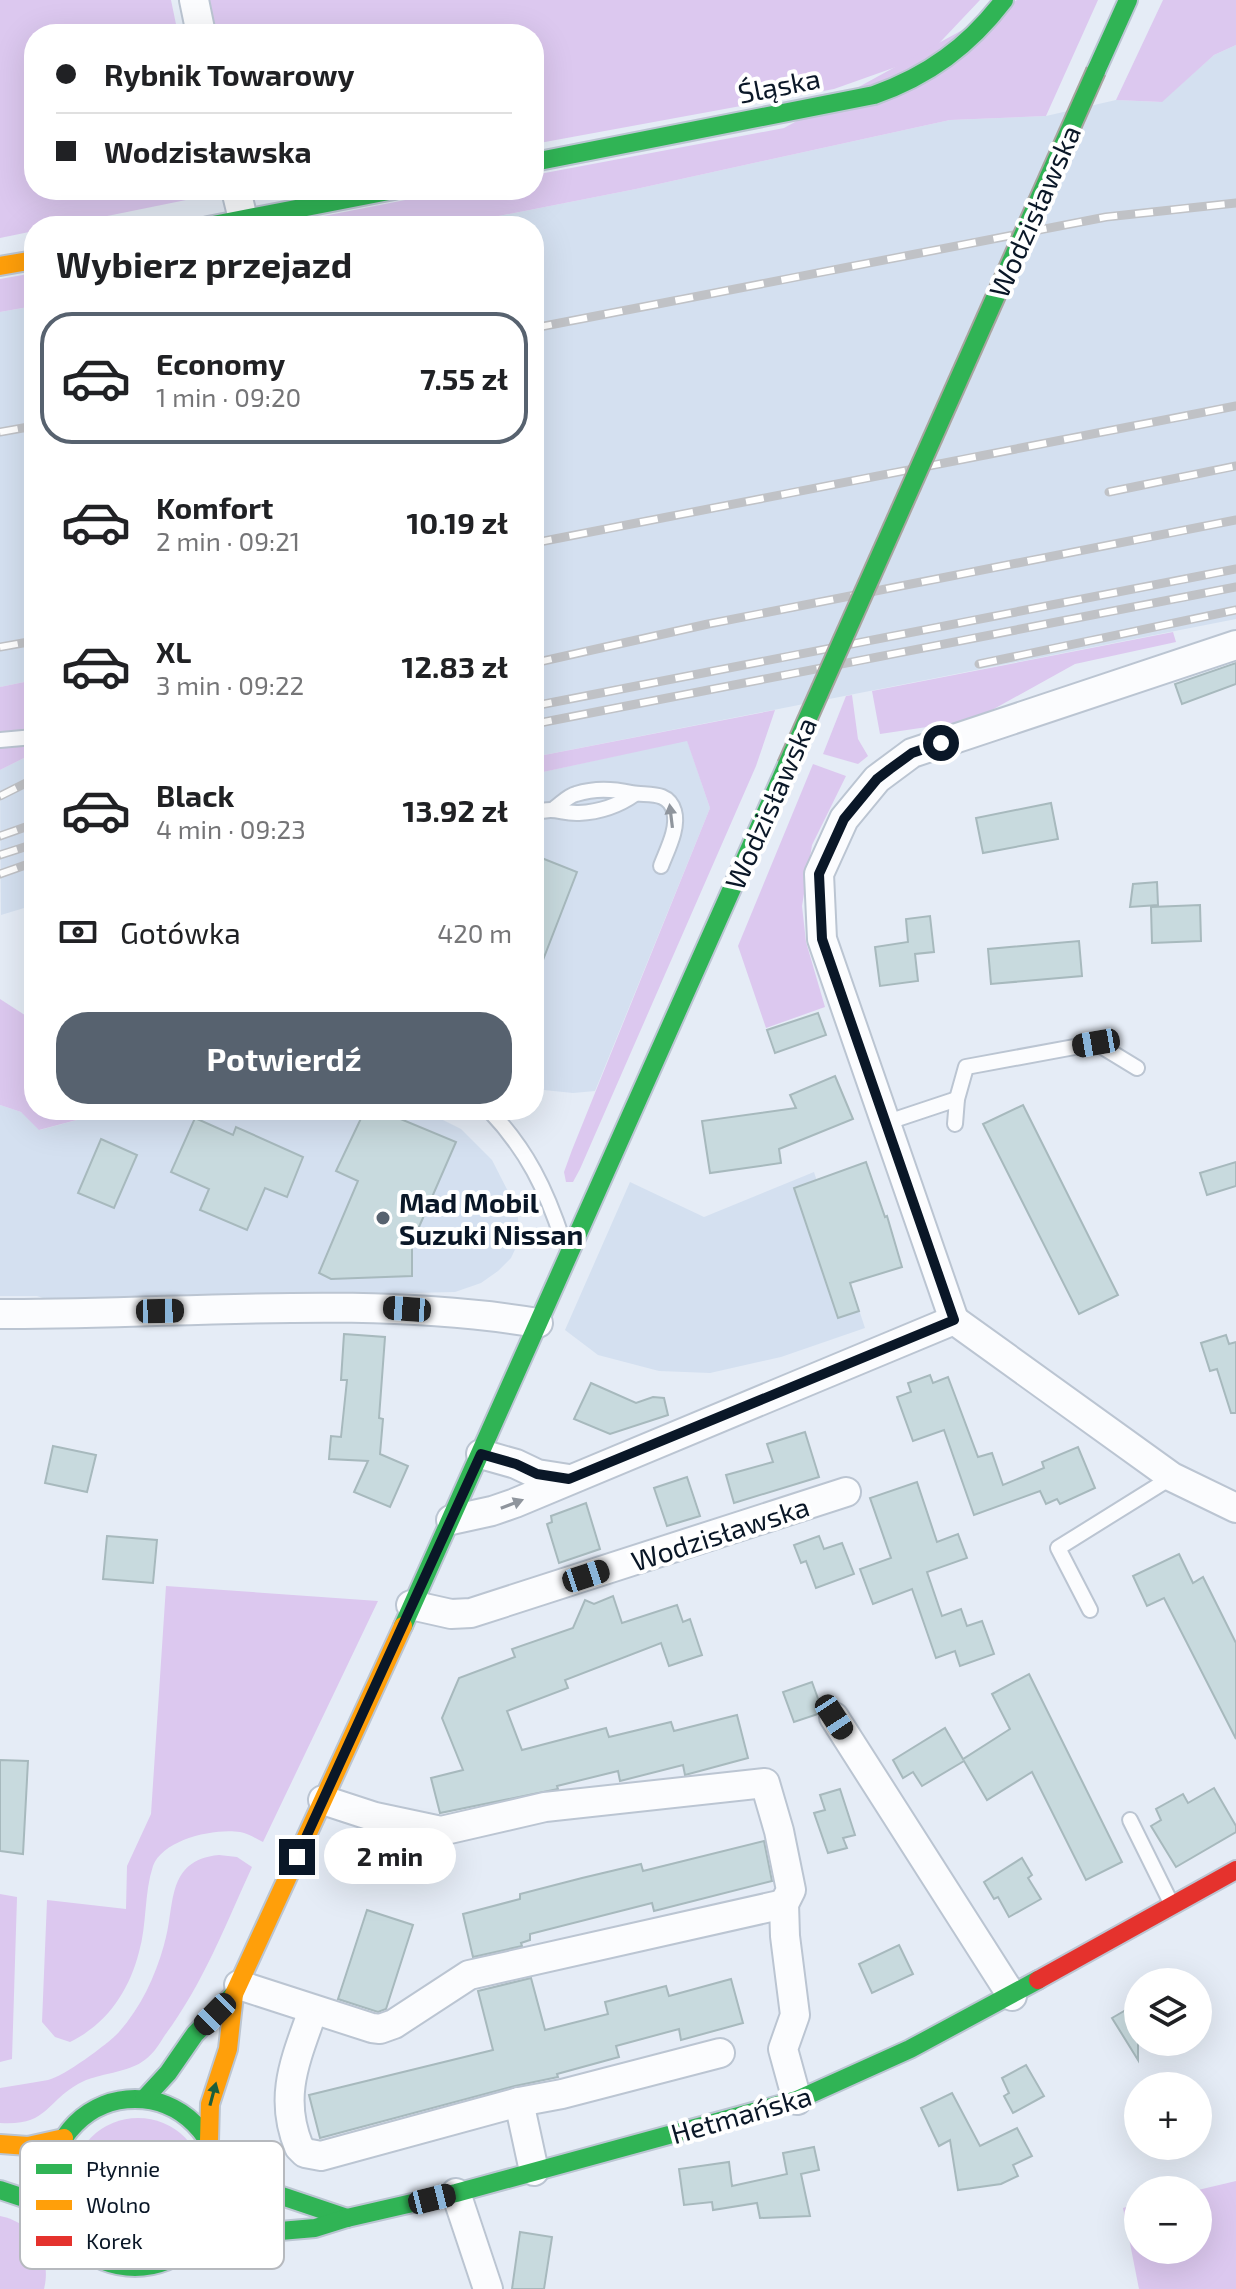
<!DOCTYPE html>
<html lang="pl">
<head>
<meta charset="utf-8">
<style>
	body { margin:0; font-family:"Exo 2",sans-serif; background:#f2f2f2; color:#202124; height:100vh; display:flex; flex-direction:column; font-size:30px; white-space:nowrap }
	* { box-sizing:border-box; margin:0 }
	p { font-size:26px; color:#757577 }
	.icon { flex:none; width:44px; height:44px; fill:none; stroke:currentColor; stroke-width:2; stroke-linecap:round; stroke-linejoin:round }
	.map { position:relative; flex:1; overflow:hidden }
	.side { position:absolute; left:24px; top:216px; width:520px; height:904px; display:flex; flex-direction:column; background:#fff; border-radius:32px; box-shadow:0 8px 32px #0002 }
	.side>* { flex:none }
	.guide { position:absolute; left:24px; top:24px; width:520px; height:176px; border-radius:32px; box-shadow:0 8px 32px #0002; display:grid; align-content:center; height:176px; padding:0 32px; background:#fff }
	.tools { position:absolute; left:1124px; top:1968px; display:grid; gap:16px }
	.tools a { display:grid; place-items:center; width:88px; height:88px; border-radius:50%; background:#fff; box-shadow:0 8px 32px #0002; font-size:40px }
	.end { position:absolute; width:36px; height:36px; margin:-18px; border:10px solid #0a1727; background:#fff; box-shadow:0 0 0 4px #fff }
	.from { border-radius:50% }
	.bubble { position:absolute; height:56px; border-radius:28px; background:#fff; box-shadow:0 8px 32px #0002; font-size:26px; font-weight:700; line-height:56px; text-align:center }
	.car { position:absolute; width:24px; height:48px; margin:-24px -12px; border-radius:10px; box-shadow:0 0 6px 2px #0007; background:linear-gradient(#222 24%,#8ab4d8 0 40%,#222 0 76%,#8ab4d8 0 86%,#222 0) }
	.guide b { display:flex; align-items:center; gap:28px; height:76px; font-size:30px }
	.guide b+b { border-top:2px solid #e0e0e0 }
	.guide i { width:20px; height:20px; background:#202124 }
	ul { padding:0; list-style:none }
	li { display:flex; align-items:center; gap:24px; height:132px; margin:0 16px 12px; padding:0 16px; border:4px solid transparent; border-radius:32px }
	li div { flex:1 }
	li b { display:block; font-size:30px }
	li em { font-style:normal; font-weight:700 }
	li.active { border-color:#57626f }
	li>.icon { width:72px; height:72px; stroke-width:1.5 }
	h2 { padding:0 32px; font-size:36px; line-height:96px }
	.pay { display:flex; align-items:center; gap:20px; height:88px; padding:0 32px; font-size:30px }
	.pay p { margin-inline-start:auto }
	.cta { display:flex; gap:16px; margin-top:auto; padding:16px 32px }
	.cta a { flex:1; height:92px; border-radius:32px; background:#57626f; color:#fff; font-size:32px; font-weight:700; line-height:92px; text-align:center }
	.map>svg:first-child { display:block }
	.built { fill:#d4e0f0 }
	.green { fill:#dcc8ef }
	.building { fill:#c8dade; stroke:#a7b9bd; stroke-width:2 }
	.lines { fill:none; stroke-linecap:round; stroke-linejoin:round }
	.lane-casing { stroke:#bbc5d2; stroke-width:18 }
	.street-casing { stroke:#bbc5d2; stroke-width:32 }
	.fast-casing { stroke:#bbc5d2; stroke-width:22 }
	.slow-casing { stroke:#bbc5d2; stroke-width:22 }
	.jam-casing { stroke:#bbc5d2; stroke-width:22 }
	.lane { stroke:#fbfcfe; stroke-width:14 }
	.street { stroke:#fbfcfe; stroke-width:28 }
	.fast { stroke:#30b455; stroke-width:18 }
	.slow { stroke:#ff9f0a; stroke-width:18 }
	.jam { stroke:#e5322d; stroke-width:18 }
	.rail-casing { stroke:#c0c2c6; stroke-width:9 }
	.rail { stroke:#fff; stroke-width:6; stroke-dasharray:18; stroke-linecap:butt }
	.fast-bridge-casing { stroke:#a8a49f; stroke-width:22; stroke-linecap:butt }
	.fast-bridge { stroke:#30b455; stroke-width:18 }
	.oneway { fill:#8f959d }
	.oneway2 { fill:#1b5e3c }
	.route { stroke:#0a1727; stroke-width:10 }
	.poi-dot { fill:#57626f; stroke:#fff; stroke-width:3 }
	.labels { text-anchor:middle; dominant-baseline:central; stroke-width:8; stroke-linejoin:round; paint-order:stroke }
	.street-label { font-size:28px; fill:#0a1727; stroke:#fff }
	.poi-label { font-size:28px; font-weight:bold; fill:#0a1727; stroke:#fff; text-anchor:start }
	.key { fill:#fff; stroke:#b6b9be; stroke-width:2 }
	.key-label { font-size:22px; fill:#0a1727 }
</style>
</head>
<body>
<div class="map">
<svg width="1236" height="2289" viewBox="0 0 1236 2289">
	<rect width="100%" height="100%" fill="#e5ecf6"/>
	<g class="built">
		<path d="M1236,45V619L534,757V226H448L636,189L950,120L1046,116L1116,100L1161,102L1214,55Z"/>
		<path d="M34,306V680L0,687V312Z"/>
		<path d="M687,740L710,808L595,1091L573,1093L534,1089V774Z"/>
		<path d="M34,753V905L1,915L0,770Z"/>
		<path d="M0,1105L21,1112L30,1118L40,1130L114,1110H423L461,1129L492,1160L517,1209L520,1239L511,1258L498,1271L481,1283L455,1292L52,1301L37,1296H0Z"/>
		<path d="M814,1172L865,1328L781,1357L710,1373L659,1371L598,1355L565,1330L630,1182L704,1217Z"/>
	</g>
	<g class="green">
		<path d="M0,0H171L178,34H34V190H199L191,199L58,226H34V231L0,238Z"/>
		<path d="M208,0H980L927,56L834,89L534,144V34H216Z"/>
		<path d="M1017,0H1098L1046,116L950,120L636,189L448,226H273L456,190H534V175L784,128Z"/>
		<path d="M1163,0H1236V45L1214,55L1162,102L1116,100Z"/>
		<path d="M34,273V306L0,312V279Z"/>
		<path d="M1173,632L1176,642L1075,664L974,720L880,734L872,691Z"/>
		<path d="M34,680V753L0,770V687Z"/>
		<path d="M852,695L858,739L868,756L858,764L823,754L846,696Z"/>
		<path d="M775,710L756,766L580,1169L573,1182H566L564,1172L572,1150L710,808L687,741L534,774V757Z"/>
		<path d="M813,764L846,776L812,845L802,906L806,942L825,1007L766,1028L738,946Z"/>
		<path d="M0,999L34,1021V1110H114L39,1130L21,1112L0,1105Z"/>
		<path d="M166,1586L378,1601L263,1842C256,1839 248,1833 240,1832C215,1828 163,1839 153,1866C144,1893 147,1925 139,1952C129,1991 107,2024 70,2042L55,2037L42,2022L47,1900L126,1909L127,1866L151,1814Z"/>
		<path d="M219,1855L237,1857L252,1867C226,1924 203,1984 165,2035C160,2043 154,2053 146,2059C128,2074 99,2072 78,2084C44,2104 47,2126 0,2123V2088C16,2085 33,2083 48,2080C63,2077 108,2044 119,2032C141,2007 155,1977 164,1945C176,1908 164,1860 219,1855Z"/>
		<path d="M0,1894L17,1897L12,2059L0,2062Z"/>
		<circle cx="138" cy="2184" r="66"/>
		<path d="M1236,2181V2289H1139L1123,2208L1138,2204V2250H1198V2190Z"/>
		<path d="M0,2216C34,2222 52,2257 44,2289H0Z"/>
	</g>
	<g class="building">
		<path d="M1236,663V684L1182,704L1175,684Z"/>
		<path d="M1051,803L1058,839L983,853L976,818Z"/>
		<path d="M534,855L577,872L536,978H534Z"/>
		<path d="M1157,882L1158,905L1130,907L1133,884Z"/>
		<path d="M1200,905L1201,941L1152,943L1151,907Z"/>
		<path d="M930,916L934,952L915,954L918,981L880,986L875,947L908,942L906,919Z"/>
		<path d="M1079,941L1082,976L991,984L988,949Z"/>
		<path d="M818,1013L826,1035L775,1053L767,1030Z"/>
		<path d="M835,1076L853,1119L779,1149L781,1163L710,1173L702,1121L796,1108L790,1095Z"/>
		<path d="M1023,1105L1118,1295L1079,1314L983,1124Z"/>
		<path d="M365,1110H379L456,1142L412,1243V1276L331,1279L319,1273L358,1181L336,1171Z"/>
		<path d="M195,1118L233,1135L236,1127L303,1157L287,1197L265,1188L247,1230L200,1210L209,1189L171,1172Z"/>
		<path d="M101,1139L137,1155L114,1208L78,1193Z"/>
		<path d="M866,1162L885,1217L887,1216L902,1267L850,1283L859,1311L838,1318L794,1188Z"/>
		<path d="M1236,1162V1186L1207,1195L1200,1173Z"/>
		<path d="M344,1334L385,1337L379,1418L383,1419L380,1454L408,1466L390,1507L354,1492L368,1461L329,1459L331,1436L341,1437L347,1380H341Z"/>
		<path d="M1226,1335L1229,1344L1236,1342V1413H1231L1217,1369L1210,1371L1201,1343Z"/>
		<path d="M930,1375L933,1383L948,1377L978,1457L992,1453L1003,1485L1044,1468L1042,1462L1078,1447L1095,1488L1060,1504L1057,1499L1046,1504L1040,1491L974,1515L944,1430L913,1441L897,1397L911,1392L908,1383Z"/>
		<path d="M591,1383L636,1403L653,1397L664,1398L668,1415L610,1434L574,1419Z"/>
		<path d="M805,1432L819,1477L734,1503L726,1475L773,1462L767,1444Z"/>
		<path d="M53,1446L96,1455L87,1492L45,1483Z"/>
		<path d="M687,1477L700,1516L667,1526L654,1488Z"/>
		<path d="M917,1482L937,1542L958,1534L967,1558L927,1572L942,1616L961,1609L967,1626L982,1621L994,1654L960,1666L955,1651L936,1658L912,1589L873,1604L860,1569L891,1558L870,1498Z"/>
		<path d="M586,1503L600,1549L559,1563L547,1524L552,1522L551,1516Z"/>
		<path d="M107,1536L157,1540L153,1583L103,1579Z"/>
		<path d="M819,1536L824,1549L842,1543L854,1574L816,1588L806,1561L801,1563L794,1545Z"/>
		<path d="M1179,1554L1193,1583L1203,1577L1236,1643V1739L1164,1598L1147,1606L1133,1576Z"/>
		<path d="M613,1596L622,1623L677,1605L683,1622L690,1619L702,1655L669,1666L661,1643L565,1680L568,1688L507,1711L522,1750L606,1728L609,1737L671,1722L674,1731L737,1715L748,1758L685,1775L683,1765L620,1781L618,1771L557,1786L558,1789L440,1813L431,1778L463,1770L442,1718L459,1678L515,1657L512,1649L573,1628L585,1600L594,1604Z"/>
		<path d="M1029,1674L1122,1862L1086,1880L1032,1772L987,1800L964,1761L922,1786L913,1772L903,1778L893,1760L945,1728L963,1759L1010,1729L992,1694Z"/>
		<path d="M812,1682L821,1707L818,1714L794,1722L783,1692Z"/>
		<path d="M0,1760L28,1761L23,1854L0,1851Z"/>
		<path d="M1214,1788L1236,1826V1832L1176,1867L1151,1826L1161,1820L1156,1809L1183,1794L1188,1803Z"/>
		<path d="M840,1789L855,1835L843,1838L847,1848L828,1853L814,1813L825,1810L820,1795Z"/>
		<path d="M764,1841L772,1881L654,1911L652,1903L530,1934V1940L521,1943L522,1946L473,1957L463,1914L520,1899V1894L582,1878L641,1864L643,1871Z"/>
		<path d="M1022,1858L1032,1875L1028,1878L1041,1899L1009,1917L998,1897L994,1899L984,1882Z"/>
		<path d="M367,1910L413,1925L386,2009L378,2012L338,1999Z"/>
		<path d="M899,1945L913,1974L872,1993L859,1964Z"/>
		<path d="M531,1978L545,2030L608,2014L605,2002L666,1986L669,1996L731,1979L743,2023L681,2040L679,2029L616,2046L619,2057L557,2074L558,2077L515,2086L320,2138L309,2095L493,2050L478,1991Z"/>
		<path d="M1138,2003V2060L1112,2018Z"/>
		<path d="M1026,2065L1044,2096L1013,2113L1004,2096L1009,2093L1002,2078Z"/>
		<path d="M952,2093L980,2146L1017,2128L1032,2156L1013,2165L1018,2176L1001,2184L958,2190L950,2140L939,2146L921,2108Z"/>
		<path d="M814,2147L819,2170L801,2174L810,2216L760,2218L757,2203L713,2210L712,2202L684,2205L679,2169L729,2162L732,2186L787,2174L783,2153Z"/>
		<path d="M520,2232L552,2237L544,2289H512Z"/>
	</g>
	<g class="lines">
		<g class="lane-casing">
			<g id="lane">
				<path d="M0,740L34,737"/>
				<path d="M555,808C562,803 568,796 576,794C595,788 612,789 632,793C647,796 668,790 674,811C679,828 667,850 661,866"/>
				<path d="M534,813C557,806 560,814 579,813C600,812 618,806 635,794"/>
				<path d="M489,1110C527,1150 546,1189 563,1241"/>
				<path d="M888,1122L957,1099"/>
				<path d="M955,1124L957,1099L966,1067L1096,1043L1137,1068"/>
				<path d="M1090,1610L1058,1548L1172,1477"/>
				<path d="M1130,1820L1172,1905"/>
			</g>
		</g>
		<g class="street-casing">
			<g id="street">
				<path d="M194,0L201,34"/>
				<path d="M236,190L243,219"/>
				<path d="M0,1314C179,1315 361,1294 538,1323"/>
				<path d="M954,1320L822,939L819,874L844,819L877,779L912,753L1236,645"/>
				<path d="M481,1454L516,1464L537,1474L569,1479"/>
				<path d="M451,1520L492,1511L515,1503L954,1320L1172,1477L1236,1508"/>
				<path d="M411,1605L451,1614L471,1613L846,1492"/>
				<path d="M834,1717L1012,1996"/>
				<path d="M323,1800L375,1817L441,1831L545,1807L765,1783L779,1831L791,1890L784,1904L785,1936L795,2015L783,2049L797,2100"/>
				<path d="M239,1985L372,2028L380,2029L394,2024L469,1975L784,1904"/>
				<path d="M313,2010C296,2059 278,2096 299,2147L305,2153L321,2156L519,2102L562,2094L720,2053"/>
				<path d="M519,2102L534,2171"/>
				<path d="M456,2193L488,2289"/>
			</g>
		</g>
		<g class="fast-casing">
			<g id="fast">
				<path d="M1096,71L1128,0"/>
				<path d="M534,162L874,95C928,76 969,46 1004,0"/>
				<path d="M208,226L394,190"/>
				<path d="M403,1626L787,765"/>
				<circle cx="135" cy="2183" r="84"/>
				<path d="M144,2099L168,2073L195,2034L234,1994"/>
				<path d="M217,2162L258,2188L347,2218"/>
				<path d="M0,2190L33,2201L60,2224"/>
				<path d="M209,2225L280,2231L315,2228L347,2218L456,2193L797,2100L910,2049L1038,1980"/>
			</g>
		</g>
		<g class="slow-casing">
			<g id="slow">
				<path d="M0,266L34,260"/>
				<path d="M209,2141L210,2104L228,2049L234,1994L403,1626"/>
				<path d="M0,2144L28,2146L64,2138"/>
			</g>
		</g>
		<g class="jam-casing">
			<path id="jam" d="M1038,1980L1236,1870"/>
		</g>
		<use href="#lane" class="lane"/>
		<use href="#street" class="street"/>
		<use href="#fast" class="fast"/>
		<use href="#slow" class="slow"/>
		<use href="#jam" class="jam"/>
		<g class="rail-casing">
			<g id="rail">
				<path d="M534,328L1106,217L1236,203"/>
				<path d="M0,432L34,426"/>
				<path d="M1109,492L1236,466"/>
				<path d="M534,543L1236,406"/>
				<path d="M0,647L34,641"/>
				<path d="M534,663L708,624L1236,520"/>
				<path d="M979,664L1236,610"/>
				<path d="M534,706L1236,569"/>
				<path d="M534,724L1236,587"/>
				<path d="M0,796L34,779"/>
				<path d="M0,836L34,824"/>
				<path d="M0,855L34,844"/>
				<path d="M0,874L34,862"/>
			</g>
		</g>
		<use href="#rail" class="rail"/>
		<g class="fast-bridge-casing">
			<path id="fast-bridge" d="M787,765L1096,71"/>
		</g>
		<use href="#fast-bridge" class="fast-bridge"/>
	</g>
	<defs><path id="oneway-solid" d="M-6-.8H1V-3.2L6.5 0L1 3.2V.8H-6Z" transform="scale(2)"/></defs>
	<g class="oneway">
		<use href="#oneway-solid" transform="translate(671 816) rotate(-97)"/>
		<use href="#oneway-solid" transform="translate(512 1504) rotate(-21)"/>
	</g>
	<use class="oneway2" href="#oneway-solid" transform="translate(213 2094) rotate(-75)"/>
	<g class="lines">
		<path class="route" d="M297,1857L481,1454L516,1464L537,1474L569,1479L954,1320L822,939L819,874L844,819L877,779L890,769L912,753L941,743"/>
	</g>
	<circle class="poi-dot" cx="383" cy="1218" r="8"/>
	<g class="labels">
		<g class="street-label">
			<text transform="translate(779 85) rotate(-11)">Śląska</text>
			<text transform="translate(1034 211) rotate(-66)">Wodzisławska</text>
			<text transform="translate(770 803) rotate(-66)">Wodzisławska</text>
			<text transform="translate(720 1533) rotate(-18)">Wodzisławska</text>
			<text transform="translate(741 2114) rotate(-16)">Hetmańska</text>
		</g>
		<g class="poi-label">
			<text x="399" y="1202">Mad Mobil<tspan x="399" dy="32">Suzuki Nissan</tspan></text>
		</g>
	</g>
	<rect x="20" y="2141" width="264" height="128" rx="12" class="key"/>
	<rect x="36" y="2164" width="36" height="10" fill="#30b455"/>
	<rect x="36" y="2200" width="36" height="10" fill="#ff9f0a"/>
	<rect x="36" y="2236" width="36" height="10" fill="#e5322d"/>
	<g class="key-label">
		<text x="86" y="2177">Płynnie</text>
		<text x="86" y="2213">Wolno</text>
		<text x="86" y="2249">Korek</text>
	</g>
</svg>
<div class="tools">
<a><svg class="icon" aria-label="layers" viewBox="0 0 24 24"><path d="M12 4l9 5-9 5-9-5zM3 14l9 5 9-5"/></svg></a>
<a>+</a>
<a>−</a>
</div>
<i class="end from" style="left:941px;top:743px"></i>
<i class="end" style="left:297px;top:1857px"></i>
<div class="bubble" style="left:324px;top:1828px;width:132px">2 min</div>
<i class="car" style="left:1096px;top:1043px;rotate:260deg"></i>
<i class="car" style="left:407px;top:1309px;rotate:274deg"></i>
<i class="car" style="left:160px;top:1311px;rotate:89deg"></i>
<i class="car" style="left:586px;top:1576px;rotate:72deg"></i>
<i class="car" style="left:834px;top:1717px;rotate:147deg"></i>
<i class="car" style="left:215px;top:2014px;rotate:225deg"></i>
<i class="car" style="left:432px;top:2199px;rotate:76deg"></i>
<div class="guide">
<b><i class="from"></i>Rybnik Towarowy</b>
<b><i></i>Wodzisławska</b>
</div>
<section class="side">
<h2>Wybierz przejazd</h2>
<ul>
<li class="active"><svg class="icon" aria-label="car" viewBox="0 0 24 24"><path d="M5 17H2v-5l4-1 3-4h7l3 4 3 1v5h-3M9 17h6M6 11h13"/><circle cx="7" cy="17" r="2"/><circle cx="17" cy="17" r="2"/></svg><div><b>Economy</b><p>1 min · 09:20</p></div><em>7.55 zł</em></li>
<li><svg class="icon" aria-label="car" viewBox="0 0 24 24"><path d="M5 17H2v-5l4-1 3-4h7l3 4 3 1v5h-3M9 17h6M6 11h13"/><circle cx="7" cy="17" r="2"/><circle cx="17" cy="17" r="2"/></svg><div><b>Komfort</b><p>2 min · 09:21</p></div><em>10.19 zł</em></li>
<li><svg class="icon" aria-label="car" viewBox="0 0 24 24"><path d="M5 17H2v-5l4-1 3-4h7l3 4 3 1v5h-3M9 17h6M6 11h13"/><circle cx="7" cy="17" r="2"/><circle cx="17" cy="17" r="2"/></svg><div><b>XL</b><p>3 min · 09:22</p></div><em>12.83 zł</em></li>
<li><svg class="icon" aria-label="car" viewBox="0 0 24 24"><path d="M5 17H2v-5l4-1 3-4h7l3 4 3 1v5h-3M9 17h6M6 11h13"/><circle cx="7" cy="17" r="2"/><circle cx="17" cy="17" r="2"/></svg><div><b>Black</b><p>4 min · 09:23</p></div><em>13.92 zł</em></li>
</ul>
<div class="pay"><svg class="icon" aria-label="cash" viewBox="0 0 24 24"><path d="M3 7h18v10H3z"/><circle cx="12" cy="12" r="2"/></svg>Gotówka<p>420 m</p></div>
<div class="cta"><a>Potwierdź</a></div>
</section>
</div>
</body>
</html>
